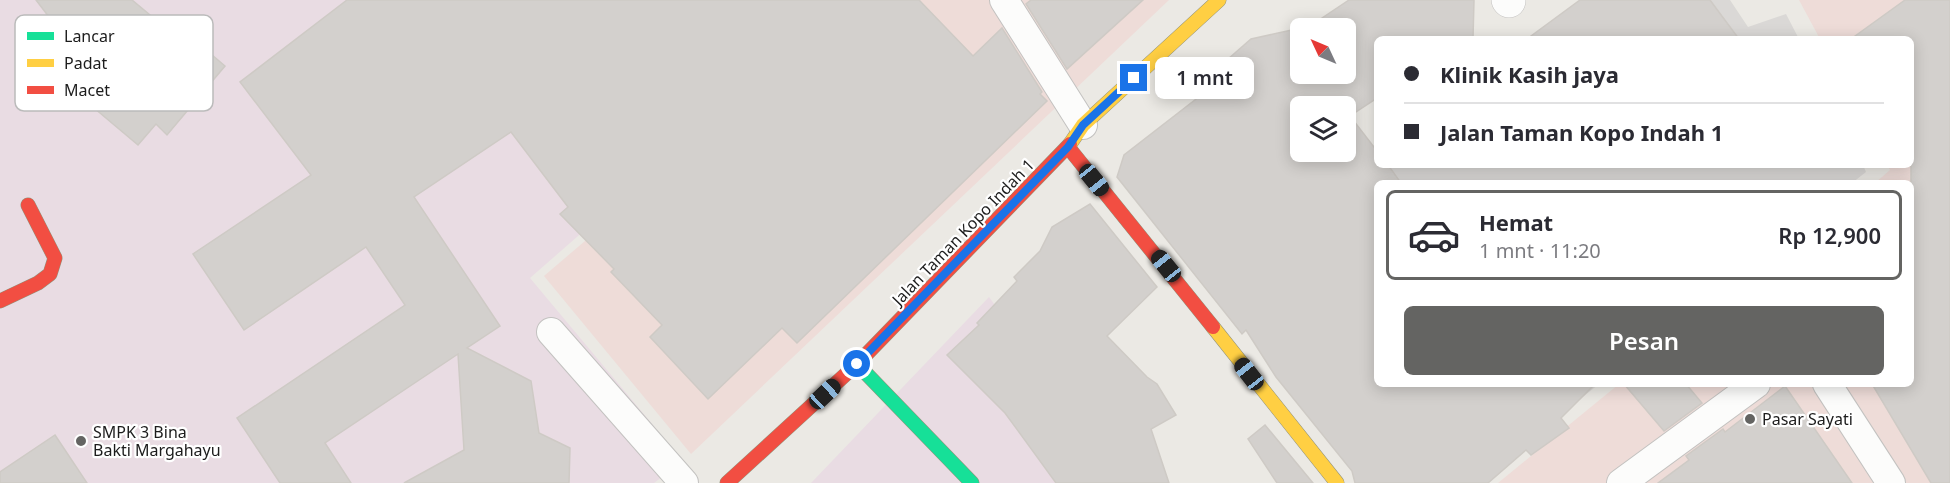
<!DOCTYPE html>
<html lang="id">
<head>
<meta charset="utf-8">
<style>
	body { margin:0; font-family:"Noto Sans",sans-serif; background:#f2f2f3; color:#2b2b33; height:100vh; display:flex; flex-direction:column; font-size:22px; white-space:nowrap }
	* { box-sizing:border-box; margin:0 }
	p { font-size:20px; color:#7c7c81 }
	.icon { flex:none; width:33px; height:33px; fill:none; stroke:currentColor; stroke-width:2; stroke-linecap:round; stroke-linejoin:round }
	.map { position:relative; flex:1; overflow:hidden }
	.drawer { position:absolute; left:1374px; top:180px; width:540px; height:207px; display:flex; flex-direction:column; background:#fff; border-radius:9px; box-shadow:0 3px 15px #0003 }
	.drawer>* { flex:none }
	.hud { position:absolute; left:1374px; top:36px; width:540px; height:132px; border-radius:9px; box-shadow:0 3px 15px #0003; display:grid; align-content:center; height:132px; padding:0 30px; background:#fff }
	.needle { width:39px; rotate:314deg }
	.fabs { position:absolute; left:1290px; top:18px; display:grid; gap:12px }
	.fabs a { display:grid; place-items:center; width:66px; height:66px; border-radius:9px; background:#fff; box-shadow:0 3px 15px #0003; font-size:30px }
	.end { position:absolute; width:27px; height:27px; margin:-14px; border:8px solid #1a73e8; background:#fff; box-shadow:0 0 0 3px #fff }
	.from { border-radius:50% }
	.bubble { position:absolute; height:42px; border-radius:9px; background:#fff; box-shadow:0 3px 15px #0003; font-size:20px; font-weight:600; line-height:42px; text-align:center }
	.car { position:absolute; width:18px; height:36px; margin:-18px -9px; border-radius:8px; box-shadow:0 0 4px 2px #0007; background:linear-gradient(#222 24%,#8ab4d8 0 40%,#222 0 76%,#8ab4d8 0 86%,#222 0) }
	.hud b { display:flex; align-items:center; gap:21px; height:57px; font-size:22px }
	.hud b+b { border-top:2px solid #e1e1e2 }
	.hud i { width:15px; height:15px; background:#2b2b33 }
	ul { padding:10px 0 0; list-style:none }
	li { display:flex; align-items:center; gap:18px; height:90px; margin:0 12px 9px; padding:0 18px; border:3px solid transparent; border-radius:9px }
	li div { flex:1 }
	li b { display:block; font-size:22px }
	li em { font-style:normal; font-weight:600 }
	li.current { border-color:#646462 }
	li>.icon { width:54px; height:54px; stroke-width:1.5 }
	.primary-button { display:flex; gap:12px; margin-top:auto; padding:12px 30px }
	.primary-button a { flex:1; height:69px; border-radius:9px; background:#646462; color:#fff; font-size:24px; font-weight:600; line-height:69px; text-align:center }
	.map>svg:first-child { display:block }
	.residential { fill:#dad8d6 }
	.commercial { fill:#eedcd8 }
	.industrial { fill:#e9dce3 }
	.building { fill:#d3d0cd; stroke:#cecac5; stroke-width:1.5; fill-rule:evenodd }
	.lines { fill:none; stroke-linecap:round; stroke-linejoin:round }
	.lane-casing { stroke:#c3c2c0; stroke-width:30 }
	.street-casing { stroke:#c3c2c0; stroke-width:34 }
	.fast-casing { stroke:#92947c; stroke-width:15 }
	.slow-casing { stroke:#92947c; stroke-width:15 }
	.jam-casing { stroke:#92947c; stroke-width:15 }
	.lane { stroke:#fcfcfb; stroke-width:28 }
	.street { stroke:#fcfcfb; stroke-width:33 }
	.fast { stroke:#16e098; stroke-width:14 }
	.slow { stroke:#ffcf43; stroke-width:14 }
	.jam { stroke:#f24e42; stroke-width:14 }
	.route { stroke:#1a73e8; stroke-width:8 }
	.poi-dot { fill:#646462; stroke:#fff; stroke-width:2 }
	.labels { text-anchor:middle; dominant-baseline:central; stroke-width:4.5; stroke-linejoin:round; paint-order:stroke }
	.street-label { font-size:16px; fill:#1c1c1c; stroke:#fff }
	.poi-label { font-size:16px; fill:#1c1c1c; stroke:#fff; text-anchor:start }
	.key { fill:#fff; stroke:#bbb; stroke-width:1.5 }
	.key-label { font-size:16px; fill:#1c1c1c }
</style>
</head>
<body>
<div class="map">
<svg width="1950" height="483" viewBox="0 0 1950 483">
	<rect width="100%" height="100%" fill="#ebe9e4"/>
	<g class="residential">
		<path d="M1596,0H1730L1748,27L1786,14L1799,39H1540Z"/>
		<path d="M1377,165H1863L1866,172L1852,183H1377V384H1599L1475,483H1374Z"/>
	</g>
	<g class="commercial">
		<path d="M867,0H1169L691,454L544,276Z"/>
		<path d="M1799,0H1950L1911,183H1875L1890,170L1887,165H1911V39H1820Z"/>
		<path d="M1619,384H1898L1950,483H1498Z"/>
	</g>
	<g class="industrial">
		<path d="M0,0H848L530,278L683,461L654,483H0Z"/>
		<path d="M989,297L1127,483H811Z"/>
	</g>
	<g class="building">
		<path d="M36,0H132L185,44L191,37L225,66L167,135L156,124L138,145L75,92L91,72Z"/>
		<path d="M347,0H919L973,56L1002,28L1042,92L1040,94L1047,101L797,343L782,328L708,399L650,337L662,325L611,272L614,269L560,214L568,207L511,132L414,197L500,326L467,348L531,381L539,433L570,448L569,483H404L464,450L458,354L325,443L351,483H280L237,418L405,305L366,247L244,330L193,254L311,175L240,82Z"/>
		<path d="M1031,0H1143L1067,69L1026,4Z"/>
		<path d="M1349,0H1474L1473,39H1377V98L1350,116L1377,151V165H1388L1401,183H1377V384H1595L1561,418L1569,428L1531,455L1526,450L1488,483H1355L1352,471L1276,377L1246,330L1242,334L1117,177L1124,155L1227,75L1220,66L1251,39L1310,26ZM1300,28H1346V74H1300ZM1300,106H1346V152H1300Z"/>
		<path d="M1580,0H1710L1739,39H1527Z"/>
		<path d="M1905,0H1950V483H1931L1872,384H1911V39H1851Z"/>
		<path d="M1090,204L1157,287L1107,336L1147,377L1157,384L1176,415L1151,429L1169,483H1056L1005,413L947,355L979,325L977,323L1017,281L1014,277L1040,251L1052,227Z"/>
		<path d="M1624,384H1686L1702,403L1664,431Z"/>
		<path d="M1785,386L1852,483H1658L1689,460L1686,456L1723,429L1725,432Z"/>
		<path d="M1265,425L1313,483H1277L1248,439Z"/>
		<path d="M55,435L87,483H0V472Z"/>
	</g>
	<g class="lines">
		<g class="lane-casing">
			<g id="lane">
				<path d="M1004,0L1083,125"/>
				<path d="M551,332L684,483"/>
				<path d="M1827,384L1891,483"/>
				<path d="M1621,483L1756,384"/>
			</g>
		</g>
		<g class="street-casing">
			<path id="street" d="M1508,0L1509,1"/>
		</g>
		<g class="fast-casing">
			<path id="fast" d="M857,364L972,483"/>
		</g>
		<g class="slow-casing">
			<g id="slow">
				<path d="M1070,144L1083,125L1219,0"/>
				<path d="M1213,327L1337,483"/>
			</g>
		</g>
		<g class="jam-casing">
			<g id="jam">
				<path d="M1068,147L1213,327"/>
				<path d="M0,301L38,283L50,274L55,258L28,205"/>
				<path d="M727,483L857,364L1070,144"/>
			</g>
		</g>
		<use href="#lane" class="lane"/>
		<use href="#street" class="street"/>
		<use href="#fast" class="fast"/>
		<use href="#slow" class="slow"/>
		<use href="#jam" class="jam"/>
	</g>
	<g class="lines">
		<path class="route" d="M857,364L1068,147L1083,125L1134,78"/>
	</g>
	<g class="poi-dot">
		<circle cx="1750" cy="419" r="6"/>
		<circle cx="81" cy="441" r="6"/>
	</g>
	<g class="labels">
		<g class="street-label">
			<text transform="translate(963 232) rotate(-46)">Jalan Taman Kopo Indah 1</text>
		</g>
		<g class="poi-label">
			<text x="1762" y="419">Pasar Sayati</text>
			<text x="93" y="432">SMPK 3 Bina<tspan x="93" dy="18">Bakti Margahayu</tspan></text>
		</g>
	</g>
	<rect x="15" y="15" width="198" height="96" rx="9" class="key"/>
	<rect x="27" y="32" width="27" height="8" fill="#16e098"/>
	<rect x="27" y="59" width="27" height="8" fill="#ffcf43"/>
	<rect x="27" y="86" width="27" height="8" fill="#f24e42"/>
	<g class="key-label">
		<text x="64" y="42">Lancar</text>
		<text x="64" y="69">Padat</text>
		<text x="64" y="96">Macet</text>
	</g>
</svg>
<div class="fabs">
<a><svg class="needle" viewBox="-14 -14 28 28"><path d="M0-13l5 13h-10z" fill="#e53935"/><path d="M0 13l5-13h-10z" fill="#7c7c81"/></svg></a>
<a><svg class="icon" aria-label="layers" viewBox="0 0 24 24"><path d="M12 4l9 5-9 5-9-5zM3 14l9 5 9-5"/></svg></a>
</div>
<i class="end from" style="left:857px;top:364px"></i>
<i class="end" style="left:1134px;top:78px"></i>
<div class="bubble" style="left:1155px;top:57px;width:99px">1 mnt</div>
<i class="car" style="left:1094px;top:180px;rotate:141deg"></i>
<i class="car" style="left:1166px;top:266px;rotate:321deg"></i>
<i class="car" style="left:1249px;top:374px;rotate:322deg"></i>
<i class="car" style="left:825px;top:394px;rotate:47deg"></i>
<div class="hud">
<b><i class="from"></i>Klinik Kasih jaya</b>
<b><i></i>Jalan Taman Kopo Indah 1</b>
</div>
<section class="drawer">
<ul>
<li class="current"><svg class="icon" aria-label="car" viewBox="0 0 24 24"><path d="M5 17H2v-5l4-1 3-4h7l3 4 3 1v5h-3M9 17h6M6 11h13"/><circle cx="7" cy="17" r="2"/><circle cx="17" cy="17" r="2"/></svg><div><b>Hemat</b><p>1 mnt · 11:20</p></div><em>Rp 12,900</em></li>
</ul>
<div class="primary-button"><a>Pesan</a></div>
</section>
</div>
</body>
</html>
